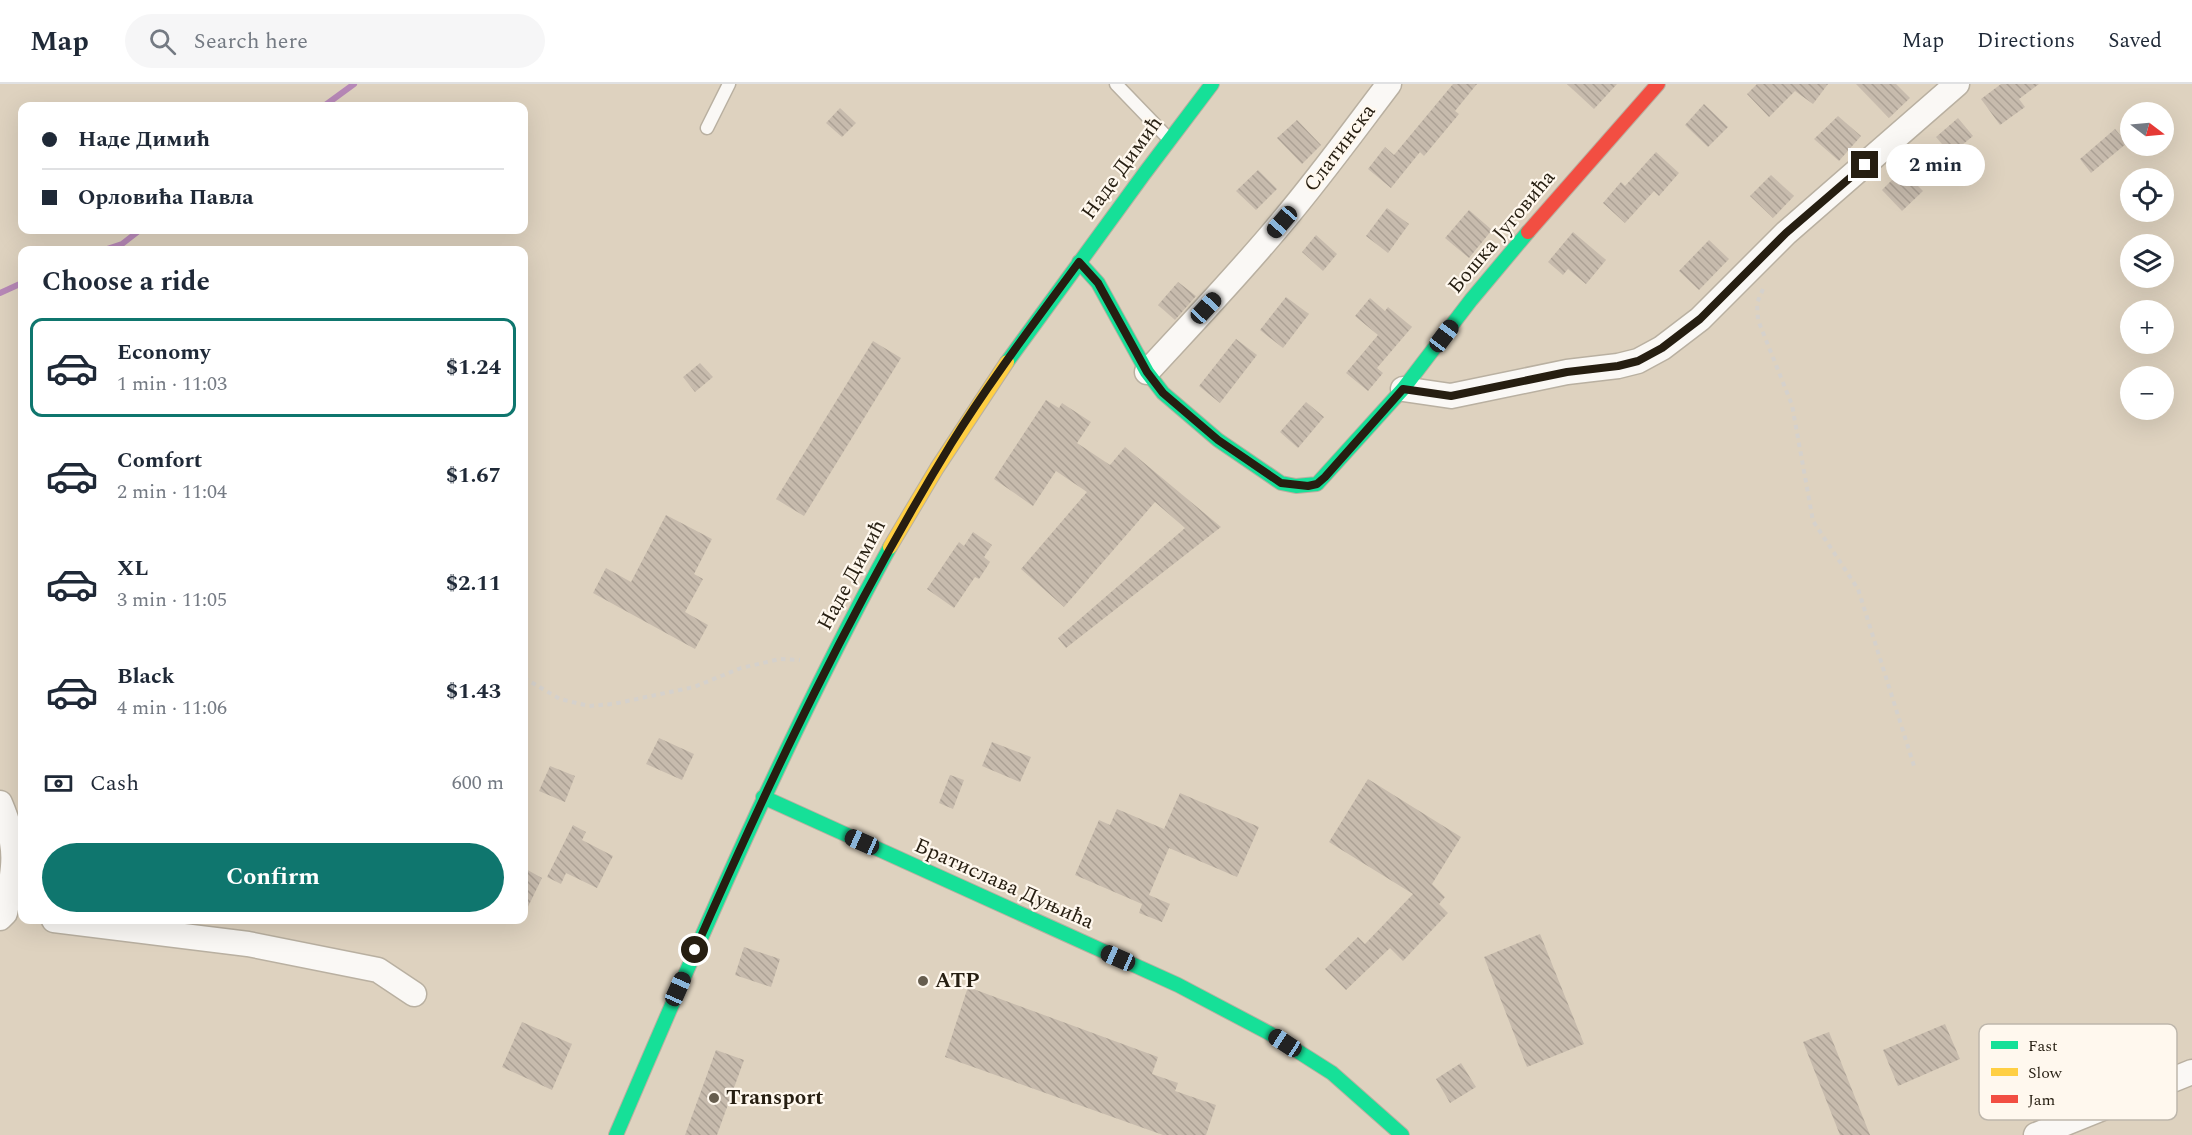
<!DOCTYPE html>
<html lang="en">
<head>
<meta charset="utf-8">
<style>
	body { margin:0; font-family:Spectral,serif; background:#f6f6f7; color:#1f2937; height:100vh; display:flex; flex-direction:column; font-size:22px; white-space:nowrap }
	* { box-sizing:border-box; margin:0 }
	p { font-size:20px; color:#747a83 }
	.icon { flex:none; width:33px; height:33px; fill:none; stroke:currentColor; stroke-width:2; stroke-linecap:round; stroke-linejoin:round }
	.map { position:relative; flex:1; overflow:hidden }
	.panel { position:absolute; left:18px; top:162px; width:510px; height:678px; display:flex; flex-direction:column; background:#fff; border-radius:12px; box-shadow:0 6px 24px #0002 }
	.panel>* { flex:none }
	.guide { position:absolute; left:18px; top:18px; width:510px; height:132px; border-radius:12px; box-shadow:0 6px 24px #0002; display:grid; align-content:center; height:132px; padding:0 24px; background:#fff }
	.needle { width:39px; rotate:106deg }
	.controls { position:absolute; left:2120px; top:18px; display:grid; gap:12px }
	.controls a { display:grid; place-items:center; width:54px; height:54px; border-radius:50%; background:#fff; box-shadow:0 6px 24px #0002; font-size:30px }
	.end { position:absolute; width:27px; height:27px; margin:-14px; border:8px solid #261e11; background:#fff; box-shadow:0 0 0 3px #fff }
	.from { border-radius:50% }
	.bubble { position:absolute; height:42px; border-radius:21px; background:#fff; box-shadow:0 6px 24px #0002; font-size:20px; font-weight:700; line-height:42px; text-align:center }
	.car { position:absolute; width:18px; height:36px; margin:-18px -9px; border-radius:8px; box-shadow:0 0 4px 2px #0007; background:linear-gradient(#222 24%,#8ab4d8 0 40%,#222 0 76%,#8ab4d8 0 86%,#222 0) }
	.guide b { display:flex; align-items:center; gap:21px; height:57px; font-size:22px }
	.guide b+b { border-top:2px solid #e0e1e3 }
	.guide i { width:15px; height:15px; background:#1f2937 }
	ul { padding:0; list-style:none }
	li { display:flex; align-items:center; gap:18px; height:99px; margin:0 12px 9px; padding:0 12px; border:3px solid transparent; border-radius:12px }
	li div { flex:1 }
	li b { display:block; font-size:22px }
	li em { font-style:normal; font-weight:700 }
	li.selected { border-color:#0f766e }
	li>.icon { width:54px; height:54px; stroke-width:1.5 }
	h2 { padding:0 24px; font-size:27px; line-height:72px }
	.pay { display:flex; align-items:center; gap:15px; height:66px; padding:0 24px; font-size:22px }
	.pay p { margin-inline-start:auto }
	.primary-button { display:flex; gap:12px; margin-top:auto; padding:12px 24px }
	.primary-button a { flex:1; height:69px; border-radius:36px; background:#0f766e; color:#fff; font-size:24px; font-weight:700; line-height:69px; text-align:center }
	header { display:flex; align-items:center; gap:36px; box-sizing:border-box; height:84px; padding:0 30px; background:#fff; border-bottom:2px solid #e0e1e3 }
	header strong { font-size:28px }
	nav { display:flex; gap:33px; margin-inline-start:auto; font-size:21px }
	.search { width:420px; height:54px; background:#f6f6f7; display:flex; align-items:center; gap:15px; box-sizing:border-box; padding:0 21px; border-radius:33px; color:#747a83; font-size:22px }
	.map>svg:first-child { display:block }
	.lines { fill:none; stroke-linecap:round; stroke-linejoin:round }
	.stream { stroke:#b788b7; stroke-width:6 }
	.building { fill:url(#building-back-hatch) }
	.lane-casing { stroke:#b9b0a1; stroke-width:15 }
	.street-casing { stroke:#b9b0a1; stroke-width:27 }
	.fast-casing { stroke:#b9b0a1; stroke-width:16 }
	.slow-casing { stroke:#b9b0a1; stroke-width:16 }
	.jam-casing { stroke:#b9b0a1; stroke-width:16 }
	.path { stroke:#d5d1cc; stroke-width:4; stroke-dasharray:4.5 4.5; stroke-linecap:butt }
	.lane { stroke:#faf8f5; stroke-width:12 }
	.street { stroke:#faf8f5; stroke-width:24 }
	.fast { stroke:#16e098; stroke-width:14 }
	.slow { stroke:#ffcf43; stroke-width:14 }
	.jam { stroke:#f24e42; stroke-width:14 }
	.route { stroke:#261e11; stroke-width:8 }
	.poi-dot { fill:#665d4e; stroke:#fff8ee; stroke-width:2 }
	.labels { text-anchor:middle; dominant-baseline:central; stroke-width:4.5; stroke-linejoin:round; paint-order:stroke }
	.street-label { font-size:21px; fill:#261e11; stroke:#fff8ee }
	.poi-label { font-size:21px; font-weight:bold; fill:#261e11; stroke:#fff8ee; text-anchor:start }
	.key { fill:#fff8ee; stroke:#beb7ac; stroke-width:1.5 }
	.key-label { font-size:16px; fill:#261e11 }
</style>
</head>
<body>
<header>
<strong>Map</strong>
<div class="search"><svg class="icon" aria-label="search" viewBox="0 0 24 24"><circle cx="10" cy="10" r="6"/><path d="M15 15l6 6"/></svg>Search here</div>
<nav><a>Map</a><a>Directions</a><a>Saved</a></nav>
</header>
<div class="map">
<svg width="2192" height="1051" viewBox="0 0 2192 1051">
	<defs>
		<pattern id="building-back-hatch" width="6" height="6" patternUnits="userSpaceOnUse" patternTransform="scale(1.5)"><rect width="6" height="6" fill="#c7bbad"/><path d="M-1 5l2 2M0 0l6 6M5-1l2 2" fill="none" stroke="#aba094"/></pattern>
	</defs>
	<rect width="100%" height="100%" fill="#ded2bf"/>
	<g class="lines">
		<g class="stream">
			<path d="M324,22L354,0"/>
			<path d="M104,166L122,160L140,146"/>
			<path d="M0,209L22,199"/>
		</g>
	</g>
	<g class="building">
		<path d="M1453,0H1477L1455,27L1459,30L1424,72L1420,68L1391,104L1368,85L1385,63L1394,71Z"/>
		<path d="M1567,0H1617L1594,25Z"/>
		<path d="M1757,0H1828L1813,20L1795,7L1769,33L1747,10Z"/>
		<path d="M1856,0H1896L1910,14L1889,34Z"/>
		<path d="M2001,0H2039L2019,15L2025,23L2000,41L1981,15Z"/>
		<path d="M1704,20L1728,43L1708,63L1685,41Z"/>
		<path d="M840,24L856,39L842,53L826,39Z"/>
		<path d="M1838,32L1861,52L1839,77L1814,55Z"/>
		<path d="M1958,34L1973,52L1951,70L1936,53Z"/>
		<path d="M1297,36L1321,61L1302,80L1277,54Z"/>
		<path d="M2115,45L2127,59L2091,89L2080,75Z"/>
		<path d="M1656,68L1679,89L1659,112L1654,107L1625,139L1603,119L1621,98L1625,102Z"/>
		<path d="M1258,86L1277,105L1256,126L1236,107Z"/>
		<path d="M1902,86L1923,107L1902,127L1882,106Z"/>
		<path d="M1771,91L1794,112L1773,134L1750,112Z"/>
		<path d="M1387,124L1409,140L1388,169L1366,152Z"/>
		<path d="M1469,126L1492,146L1469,174L1445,154Z"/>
		<path d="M1573,148L1606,176L1586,200L1568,185L1563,191L1548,178Z"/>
		<path d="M1316,151L1337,170L1323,187L1302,168Z"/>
		<path d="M1709,156L1729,175L1699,206L1679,187Z"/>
		<path d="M1178,198L1196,212L1175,236L1158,221Z"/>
		<path d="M1286,213L1309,230L1283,264L1260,246Z"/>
		<path d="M1370,214L1385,227L1388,223L1412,243L1377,284L1383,289L1368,307L1346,289L1378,251L1355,232Z"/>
		<path d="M1236,255L1257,271L1220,319L1199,302Z"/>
		<path d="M873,257L901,274L804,432L776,415Z"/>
		<path d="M700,279L713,293L695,308L683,293Z"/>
		<path d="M1046,316L1059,324L1062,319L1091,338L1077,359L1110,381L1125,363L1221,443L1066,564L1058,554L1185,444L1155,418L1064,523L1021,485L1087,408L1056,387L1033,422L994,395Z"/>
		<path d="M1306,318L1324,333L1298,364L1280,348Z"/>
		<path d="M666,431L712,455L694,490L703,495L685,528L708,541L695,565L593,509L606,484L631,498Z"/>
		<path d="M973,448L992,461L984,473L990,478L979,495L975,493L954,524L927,505L959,458L964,462Z"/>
		<path d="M659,654L694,670L682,696L646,680Z"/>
		<path d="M992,658L1031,673L1020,698L982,682Z"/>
		<path d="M550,682L575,692L565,718L539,707Z"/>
		<path d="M950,691L964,696L953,725L939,719Z"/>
		<path d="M1368,695L1461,753L1432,800L1445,813L1439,820L1448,829L1403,877L1390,864L1346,906L1325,885L1358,853L1365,860L1413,810L1329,758Z"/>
		<path d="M1180,709L1259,743L1237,793L1169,764L1149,811L1170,820L1162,838L1139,829L1142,820L1075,791L1099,736L1110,741L1117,725L1164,745Z"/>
		<path d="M573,741L586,748L582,756L613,772L597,804L566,789L561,800L547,793Z"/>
		<path d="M524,784L542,794L524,831Z"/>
		<path d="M1540,850L1584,960L1527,983L1484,873Z"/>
		<path d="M744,863L780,875L771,903L735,891Z"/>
		<path d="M968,903L1158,973L1152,990L1178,999L1175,1007L1216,1021L1206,1051H1163L945,973Z"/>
		<path d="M522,938L572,960L552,1006L502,983Z"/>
		<path d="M1945,940L1960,975L1898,1002L1883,966Z"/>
		<path d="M1829,948L1870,1051H1840L1803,958Z"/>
		<path d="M716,966L744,976L717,1051H685Z"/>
		<path d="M1461,979L1476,1003L1450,1019L1436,995Z"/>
	</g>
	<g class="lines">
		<g class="lane-casing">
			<g id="lane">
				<path d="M1116,0L1168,54"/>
				<path d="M707,44L729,0"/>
			</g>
		</g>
		<g class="street-casing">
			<g id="street">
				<path d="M1147,288C1193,238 1239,190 1282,138C1320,93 1354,46 1389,0"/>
				<path d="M1403,305L1451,312L1567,288L1618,282L1638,277L1662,264L1700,235L1786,149L1957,0"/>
				<path d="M0,719C19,763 15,784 5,829L0,834"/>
				<path d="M54,836L248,860L378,886L414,910"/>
				<path d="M2036,1051L2192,988"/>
			</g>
		</g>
		<g class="fast-casing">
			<g id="fast">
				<path d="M1079,178L1098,199L1147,288L1163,309L1218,356L1281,399L1296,402L1317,400L1403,305L1471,216L1528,148"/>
				<path d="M1007,278L1144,90L1212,0"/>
				<path d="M763,713L1178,901L1269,949L1332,989L1402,1051"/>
				<path d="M616,1051C701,852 786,653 890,463"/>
			</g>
		</g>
		<g class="slow-casing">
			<path id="slow" d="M890,463L937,384L1007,278"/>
		</g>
		<g class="jam-casing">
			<path id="jam" d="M1528,148L1658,0"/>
		</g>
		<g class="path">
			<path d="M1763,205L1757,219L1758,236L1792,321L1813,437L1858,505L1915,685"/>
			<path d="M524,594L560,615L589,622L613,620L694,603L741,584L780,575L800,576"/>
		</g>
		<use href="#lane" class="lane"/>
		<use href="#street" class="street"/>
		<use href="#fast" class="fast"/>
		<use href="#slow" class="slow"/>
		<use href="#jam" class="jam"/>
	</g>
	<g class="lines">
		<path class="route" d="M695,866C771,693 852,522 951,360C990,297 1035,238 1079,178L1098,199L1147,288L1163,309L1218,356L1281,399L1308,402L1317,400L1325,393L1403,305L1451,312L1567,288L1618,282L1638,277L1662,264L1700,235L1786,149L1865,81"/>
	</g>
	<g class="poi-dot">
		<circle cx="923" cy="897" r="6"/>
		<circle cx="714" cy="1014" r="6"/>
	</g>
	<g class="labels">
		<g class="street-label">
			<text transform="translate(1340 64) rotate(-53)">Слатинска</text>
			<text transform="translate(1122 84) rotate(-54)">Наде Димић</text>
			<text transform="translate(1502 148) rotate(-50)">Бошка Југовића</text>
			<text transform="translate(852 491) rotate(-62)">Наде Димић</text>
			<text transform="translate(1004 800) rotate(24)">Братислава Дуњића</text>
		</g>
		<g class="poi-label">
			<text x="935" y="897">ATP</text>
			<text x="726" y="1014">Transport</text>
		</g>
	</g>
	<rect x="1979" y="940" width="198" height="96" rx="9" class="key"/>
	<rect x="1991" y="957" width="27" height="8" fill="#16e098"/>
	<rect x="1991" y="984" width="27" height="8" fill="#ffcf43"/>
	<rect x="1991" y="1011" width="27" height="8" fill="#f24e42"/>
	<g class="key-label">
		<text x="2028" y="967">Fast</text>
		<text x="2028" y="994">Slow</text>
		<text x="2028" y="1021">Jam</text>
	</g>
</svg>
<div class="controls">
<a><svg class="needle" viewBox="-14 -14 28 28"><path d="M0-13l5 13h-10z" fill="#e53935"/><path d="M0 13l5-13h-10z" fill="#747a83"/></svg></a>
<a><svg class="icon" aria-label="locate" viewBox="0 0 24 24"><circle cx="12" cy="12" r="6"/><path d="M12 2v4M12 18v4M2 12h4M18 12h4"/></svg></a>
<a><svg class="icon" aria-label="layers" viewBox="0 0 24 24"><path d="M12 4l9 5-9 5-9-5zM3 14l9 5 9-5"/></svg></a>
<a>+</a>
<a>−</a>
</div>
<i class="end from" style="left:695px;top:866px"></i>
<i class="end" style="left:1865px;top:81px"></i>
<div class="bubble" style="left:1886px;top:60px;width:99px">2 min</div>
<i class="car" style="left:1282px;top:138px;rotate:221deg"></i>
<i class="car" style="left:1206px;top:224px;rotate:43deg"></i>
<i class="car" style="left:1444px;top:252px;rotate:37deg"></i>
<i class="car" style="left:862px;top:758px;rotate:294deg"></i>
<i class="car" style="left:1118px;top:874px;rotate:294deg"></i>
<i class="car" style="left:678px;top:905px;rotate:24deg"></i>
<i class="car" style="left:1285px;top:959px;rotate:303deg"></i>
<div class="guide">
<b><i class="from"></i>Наде Димић</b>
<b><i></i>Орловића Павла</b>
</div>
<section class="panel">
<h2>Choose a ride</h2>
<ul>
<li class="selected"><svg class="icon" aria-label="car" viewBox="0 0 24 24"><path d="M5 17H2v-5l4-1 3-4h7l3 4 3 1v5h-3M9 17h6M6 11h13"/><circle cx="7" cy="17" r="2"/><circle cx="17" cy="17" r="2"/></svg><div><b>Economy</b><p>1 min · 11:03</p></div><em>$1.24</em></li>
<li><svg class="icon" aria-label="car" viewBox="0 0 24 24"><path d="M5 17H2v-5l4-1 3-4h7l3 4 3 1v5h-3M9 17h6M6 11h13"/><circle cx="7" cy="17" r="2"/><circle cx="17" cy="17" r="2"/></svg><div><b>Comfort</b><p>2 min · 11:04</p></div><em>$1.67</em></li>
<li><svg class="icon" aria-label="car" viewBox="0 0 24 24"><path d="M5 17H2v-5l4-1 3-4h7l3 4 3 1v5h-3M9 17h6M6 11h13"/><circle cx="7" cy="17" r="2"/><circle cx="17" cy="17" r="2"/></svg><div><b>XL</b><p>3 min · 11:05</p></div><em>$2.11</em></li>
<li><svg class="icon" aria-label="car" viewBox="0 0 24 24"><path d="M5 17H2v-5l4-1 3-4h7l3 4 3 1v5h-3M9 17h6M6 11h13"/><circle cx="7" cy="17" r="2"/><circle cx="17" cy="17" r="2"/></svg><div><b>Black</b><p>4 min · 11:06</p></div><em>$1.43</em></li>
</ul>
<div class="pay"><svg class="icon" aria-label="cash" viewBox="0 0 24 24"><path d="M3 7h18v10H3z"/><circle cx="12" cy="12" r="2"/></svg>Cash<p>600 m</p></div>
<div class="primary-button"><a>Confirm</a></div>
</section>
</div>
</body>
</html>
